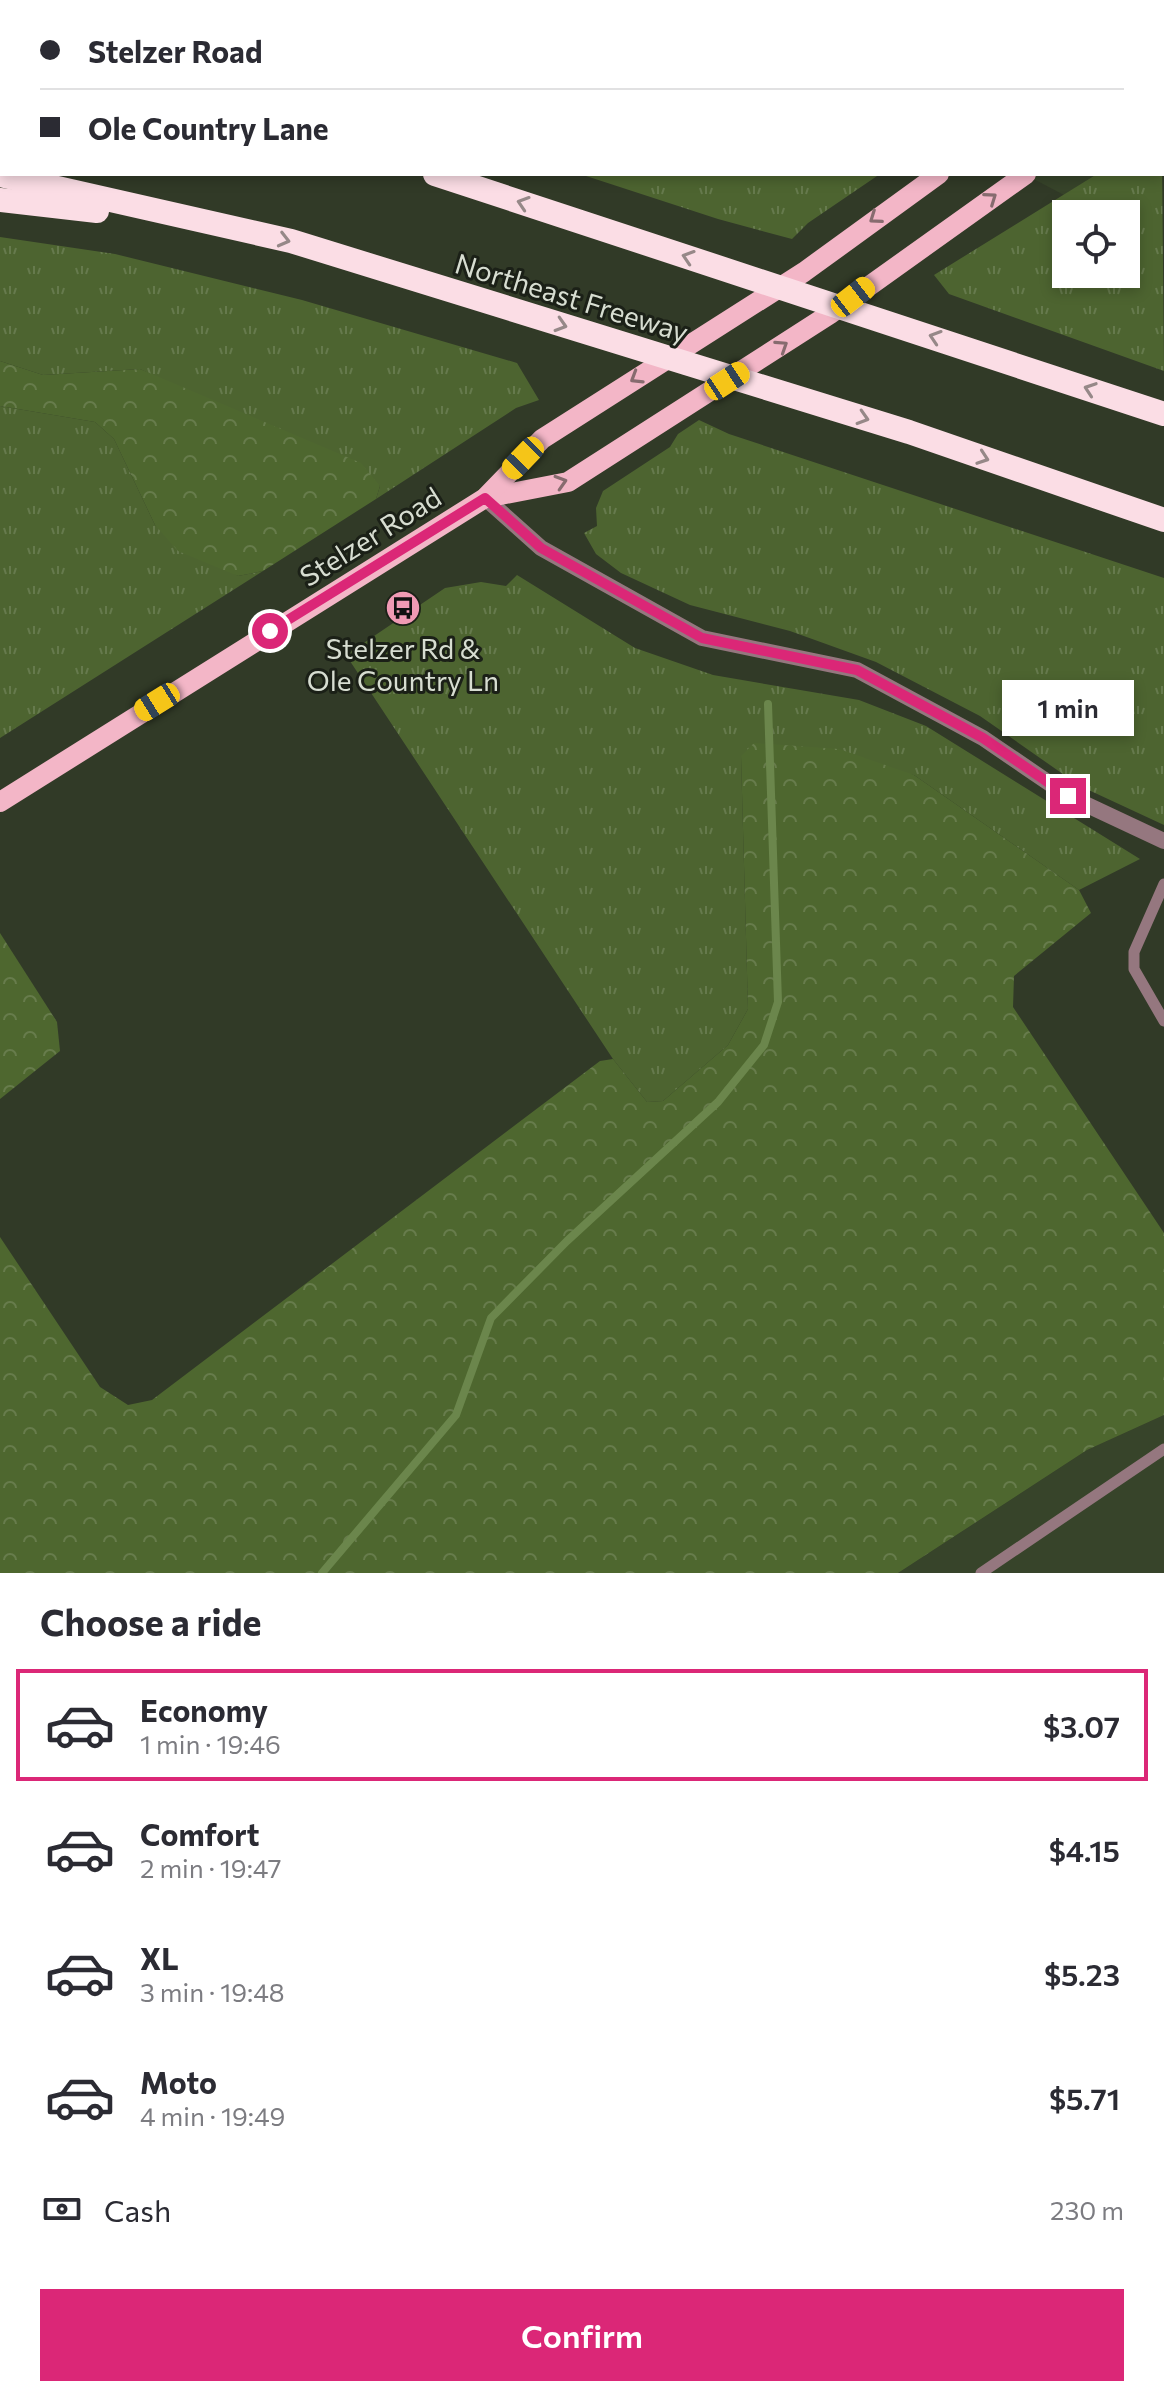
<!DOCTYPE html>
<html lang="en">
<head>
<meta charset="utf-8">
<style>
	body { margin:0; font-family:Commissioner,sans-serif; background:#f2f2f3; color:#2b2b33; height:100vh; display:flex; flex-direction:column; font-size:30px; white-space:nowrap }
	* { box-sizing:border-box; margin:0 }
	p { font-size:26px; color:#7c7c81 }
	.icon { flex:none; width:44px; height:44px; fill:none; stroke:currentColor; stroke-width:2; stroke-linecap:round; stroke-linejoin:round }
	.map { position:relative; height:1573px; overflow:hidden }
	.drawer { display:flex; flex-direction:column; background:#fff; flex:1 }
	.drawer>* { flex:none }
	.banner { position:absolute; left:0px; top:0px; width:1164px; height:176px; box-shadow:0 4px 12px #0003; display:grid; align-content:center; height:176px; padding:0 40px; background:#fff }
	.controls { position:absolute; left:1052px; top:200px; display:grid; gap:16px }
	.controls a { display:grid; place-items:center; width:88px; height:88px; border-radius:0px; background:#fff; box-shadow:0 4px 12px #0003; font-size:40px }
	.end { position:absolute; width:36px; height:36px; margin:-18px; border:10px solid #db2777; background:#fff; box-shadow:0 0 0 4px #fff }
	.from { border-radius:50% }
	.bubble { position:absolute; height:56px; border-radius:0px; background:#fff; box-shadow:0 4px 12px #0003; font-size:26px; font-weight:600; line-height:56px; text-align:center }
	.car { position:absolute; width:24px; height:48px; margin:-24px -12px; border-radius:10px; box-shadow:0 0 6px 2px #0007; background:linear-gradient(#f5c518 24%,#345 0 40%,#f5c518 0 76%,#345 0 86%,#f5c518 0) }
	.banner b { display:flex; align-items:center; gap:28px; height:76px; font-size:30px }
	.banner b+b { border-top:2px solid #e1e1e2 }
	.banner i { width:20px; height:20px; background:#2b2b33 }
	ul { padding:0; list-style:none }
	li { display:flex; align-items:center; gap:24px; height:112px; margin:0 16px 12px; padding:0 24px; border:4px solid transparent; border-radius:0px }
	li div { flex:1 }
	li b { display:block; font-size:30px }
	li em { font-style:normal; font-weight:600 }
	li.current { border-color:#db2777 }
	li>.icon { width:72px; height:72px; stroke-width:1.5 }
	h2 { padding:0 40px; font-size:36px; line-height:96px }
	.pay { display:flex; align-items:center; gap:20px; height:88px; padding:0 40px; font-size:30px }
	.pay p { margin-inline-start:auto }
	.action { display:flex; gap:16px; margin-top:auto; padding:16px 40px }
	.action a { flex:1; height:92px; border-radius:0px; background:#db2777; color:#fff; font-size:32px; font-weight:600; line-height:92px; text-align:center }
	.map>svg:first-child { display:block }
	.built { fill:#37442a }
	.grass { fill:url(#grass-tufts); fill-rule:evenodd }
	.forest { fill:url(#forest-crowns) }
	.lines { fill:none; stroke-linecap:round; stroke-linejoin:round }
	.stream { stroke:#6b864c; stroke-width:8 }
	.building { fill:#4d5743; stroke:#363d2f; stroke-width:2 }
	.service { stroke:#95777f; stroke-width:11 }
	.minor { stroke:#95777f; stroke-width:16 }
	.primary { stroke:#f3b6c7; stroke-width:20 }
	.motorway { stroke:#fbdde5; stroke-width:24 }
	.oneway { stroke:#876b6f }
	.oneway2 { stroke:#968888 }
	.route { stroke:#db2777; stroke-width:10 }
	.labels { text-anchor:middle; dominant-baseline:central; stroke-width:6; stroke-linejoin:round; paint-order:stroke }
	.street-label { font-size:28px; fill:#d7ddd1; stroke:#1b2017 }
	.poi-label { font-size:28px; fill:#d7ddd1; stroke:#1b2017 }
</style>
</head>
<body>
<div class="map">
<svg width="1164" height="1573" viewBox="0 0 1164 1573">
	<defs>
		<pattern id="grass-tufts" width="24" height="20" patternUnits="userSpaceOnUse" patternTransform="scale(2)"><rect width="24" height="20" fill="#4d6430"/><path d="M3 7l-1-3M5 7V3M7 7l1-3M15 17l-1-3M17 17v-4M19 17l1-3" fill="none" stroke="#667a4d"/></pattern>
		<pattern id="forest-crowns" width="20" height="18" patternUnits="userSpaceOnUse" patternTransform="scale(2)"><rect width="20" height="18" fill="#4e672f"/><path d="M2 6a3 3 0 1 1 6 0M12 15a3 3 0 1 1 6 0" fill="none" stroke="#677c4c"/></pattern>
	</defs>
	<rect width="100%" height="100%" fill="#313a27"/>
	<g class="built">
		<path d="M598,0H1164V161L1162,2Z"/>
		<path d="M1024,174H1097L1064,195Z"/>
		<path d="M1164,1415V1573H898L1087,1450Z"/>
	</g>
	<g class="grass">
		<path d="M0,0H379L386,2H2Z"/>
		<path d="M1162,160L1164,371L949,294L934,275L1097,174H1162ZM1066,214H1126V274H1066Z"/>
		<path d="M580,174H880L808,223L792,239L718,219Z"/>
		<path d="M0,237L115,254L302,300L517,363L539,400L516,408L376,499L380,486L140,369L43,375L0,361Z"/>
		<path d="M0,406L95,422L114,439L155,525L238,576L263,571L0,738Z"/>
		<path d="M699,420L729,434L1164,578V825L1080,786L980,716L876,662L790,631L690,605L621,573L596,554L584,533L597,526L596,508L603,491L670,447L678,434Z"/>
		<path d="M517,575L635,648L713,675L859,700L926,726L1140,859L1079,890L914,775L741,756L748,1009L728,1045L663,1101L647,1102L613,1059L346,655L445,588L481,582L506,586Z"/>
	</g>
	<g class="forest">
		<path d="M379,0H598L604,2H386Z"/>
		<path d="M0,361L43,375L140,369L361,463L380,486L376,499L263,571L238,576L178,551L155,525L114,439L95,422L0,406Z"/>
		<path d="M754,743L839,749L914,775L1079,890L1091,913L1014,976L1013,1007L1164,1233V1415L1087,1450L898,1573H0V1237L100,1387L128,1405L152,1400L600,1061L613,1059L647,1102L663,1101L728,1045L748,1009L741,756Z"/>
		<path d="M0,933L57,1022L60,1051L0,1099Z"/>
	</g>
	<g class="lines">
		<path class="stream" d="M322,1573L456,1415L491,1318L567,1241L718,1102L764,1045L778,1002L768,704"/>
	</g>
	<path class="building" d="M872,0H918L917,2H871Z"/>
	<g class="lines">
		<g class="service">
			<path d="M741,0L746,2"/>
			<path d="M840,2L841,0"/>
			<path d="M950,2L951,0"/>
			<path d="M1164,884L1134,952V969L1164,1021"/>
			<path d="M981,1573L1164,1449"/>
		</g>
		<path class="minor" d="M485,498L541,548L702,638L857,670L983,738L1068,796L1164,841"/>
		<g class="primary">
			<path d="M1162,30L1164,29"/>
			<path d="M1162,79L1164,78"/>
			<path d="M485,498L568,482L830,314L1026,174"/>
			<path d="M0,802L485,498L542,439L804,272L939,174"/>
		</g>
		<g class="motorway">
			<path d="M0,52H2"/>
			<path d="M435,174L1164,414"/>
			<path d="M0,175L291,241L909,432L1164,520"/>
			<path d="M0,200L97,211"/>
		</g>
	</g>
	<defs><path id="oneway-chevron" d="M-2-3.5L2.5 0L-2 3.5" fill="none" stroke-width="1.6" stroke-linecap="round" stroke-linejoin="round" transform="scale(2)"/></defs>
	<g class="oneway">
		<use href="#oneway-chevron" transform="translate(991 198) rotate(-35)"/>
		<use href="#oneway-chevron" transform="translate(875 218) rotate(145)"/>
		<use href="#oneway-chevron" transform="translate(782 346) rotate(-33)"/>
		<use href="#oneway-chevron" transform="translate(636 378) rotate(148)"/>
		<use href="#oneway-chevron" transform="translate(561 482) rotate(-17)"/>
	</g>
	<g class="oneway2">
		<use href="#oneway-chevron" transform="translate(523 203) rotate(-162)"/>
		<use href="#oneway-chevron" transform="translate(284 240) rotate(14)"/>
		<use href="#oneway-chevron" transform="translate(688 257) rotate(-162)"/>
		<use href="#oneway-chevron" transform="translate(561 325) rotate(17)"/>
		<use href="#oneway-chevron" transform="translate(935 337) rotate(-162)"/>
		<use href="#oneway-chevron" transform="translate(1090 389) rotate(-161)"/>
		<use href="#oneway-chevron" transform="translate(863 418) rotate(17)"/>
		<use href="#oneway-chevron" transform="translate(983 458) rotate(19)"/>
	</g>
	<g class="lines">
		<path class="route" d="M270,631L485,498L541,548L702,638L857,670L983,738L1068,796"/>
	</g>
	<defs>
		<g id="bus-disc" transform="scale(1.8)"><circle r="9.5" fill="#f09ab4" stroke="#1b2017"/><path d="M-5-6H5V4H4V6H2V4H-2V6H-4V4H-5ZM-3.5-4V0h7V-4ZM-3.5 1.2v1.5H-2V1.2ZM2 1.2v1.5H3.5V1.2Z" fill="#111"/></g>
	</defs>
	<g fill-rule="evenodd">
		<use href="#bus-disc" x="403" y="608"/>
	</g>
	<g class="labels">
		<g class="street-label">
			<text transform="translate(572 297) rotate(17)">Northeast Freeway</text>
			<text transform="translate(370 536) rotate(-32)">Stelzer Road</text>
		</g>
		<g class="poi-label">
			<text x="403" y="648">Stelzer Rd &amp;<tspan x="403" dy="32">Ole Country Ln</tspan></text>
		</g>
	</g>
</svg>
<div class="controls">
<a><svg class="icon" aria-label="locate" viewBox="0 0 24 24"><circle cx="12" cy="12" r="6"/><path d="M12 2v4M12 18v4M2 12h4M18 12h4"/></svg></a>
</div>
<i class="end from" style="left:270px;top:631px"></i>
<i class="end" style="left:1068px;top:796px"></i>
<div class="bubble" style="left:1002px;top:680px;width:132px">1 min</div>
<i class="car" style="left:853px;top:297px;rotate:52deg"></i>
<i class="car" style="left:727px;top:381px;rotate:57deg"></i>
<i class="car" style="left:523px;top:458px;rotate:224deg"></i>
<i class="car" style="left:157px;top:702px;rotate:238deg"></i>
<div class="banner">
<b><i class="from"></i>Stelzer Road</b>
<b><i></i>Ole Country Lane</b>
</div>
</div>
<section class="drawer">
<h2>Choose a ride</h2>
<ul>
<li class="current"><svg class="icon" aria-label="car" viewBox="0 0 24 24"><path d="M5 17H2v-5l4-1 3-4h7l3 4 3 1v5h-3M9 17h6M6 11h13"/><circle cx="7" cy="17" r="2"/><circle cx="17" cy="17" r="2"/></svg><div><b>Economy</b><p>1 min · 19:46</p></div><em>$3.07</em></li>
<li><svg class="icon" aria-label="car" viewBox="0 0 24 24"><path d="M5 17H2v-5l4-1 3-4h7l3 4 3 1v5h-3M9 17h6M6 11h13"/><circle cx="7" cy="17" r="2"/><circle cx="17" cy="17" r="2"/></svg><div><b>Comfort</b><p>2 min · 19:47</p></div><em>$4.15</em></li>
<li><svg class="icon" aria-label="car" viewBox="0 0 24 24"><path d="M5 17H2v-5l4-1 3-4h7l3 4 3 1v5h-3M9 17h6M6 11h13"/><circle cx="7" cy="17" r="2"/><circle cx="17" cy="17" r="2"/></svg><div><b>XL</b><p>3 min · 19:48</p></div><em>$5.23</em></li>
<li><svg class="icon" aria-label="car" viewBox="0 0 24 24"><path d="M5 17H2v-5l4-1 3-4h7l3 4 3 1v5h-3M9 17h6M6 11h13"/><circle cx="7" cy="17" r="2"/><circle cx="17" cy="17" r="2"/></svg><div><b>Moto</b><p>4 min · 19:49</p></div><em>$5.71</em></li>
</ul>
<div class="pay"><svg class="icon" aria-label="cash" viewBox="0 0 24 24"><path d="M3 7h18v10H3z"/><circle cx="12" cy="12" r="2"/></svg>Cash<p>230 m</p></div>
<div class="action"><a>Confirm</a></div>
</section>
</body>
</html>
